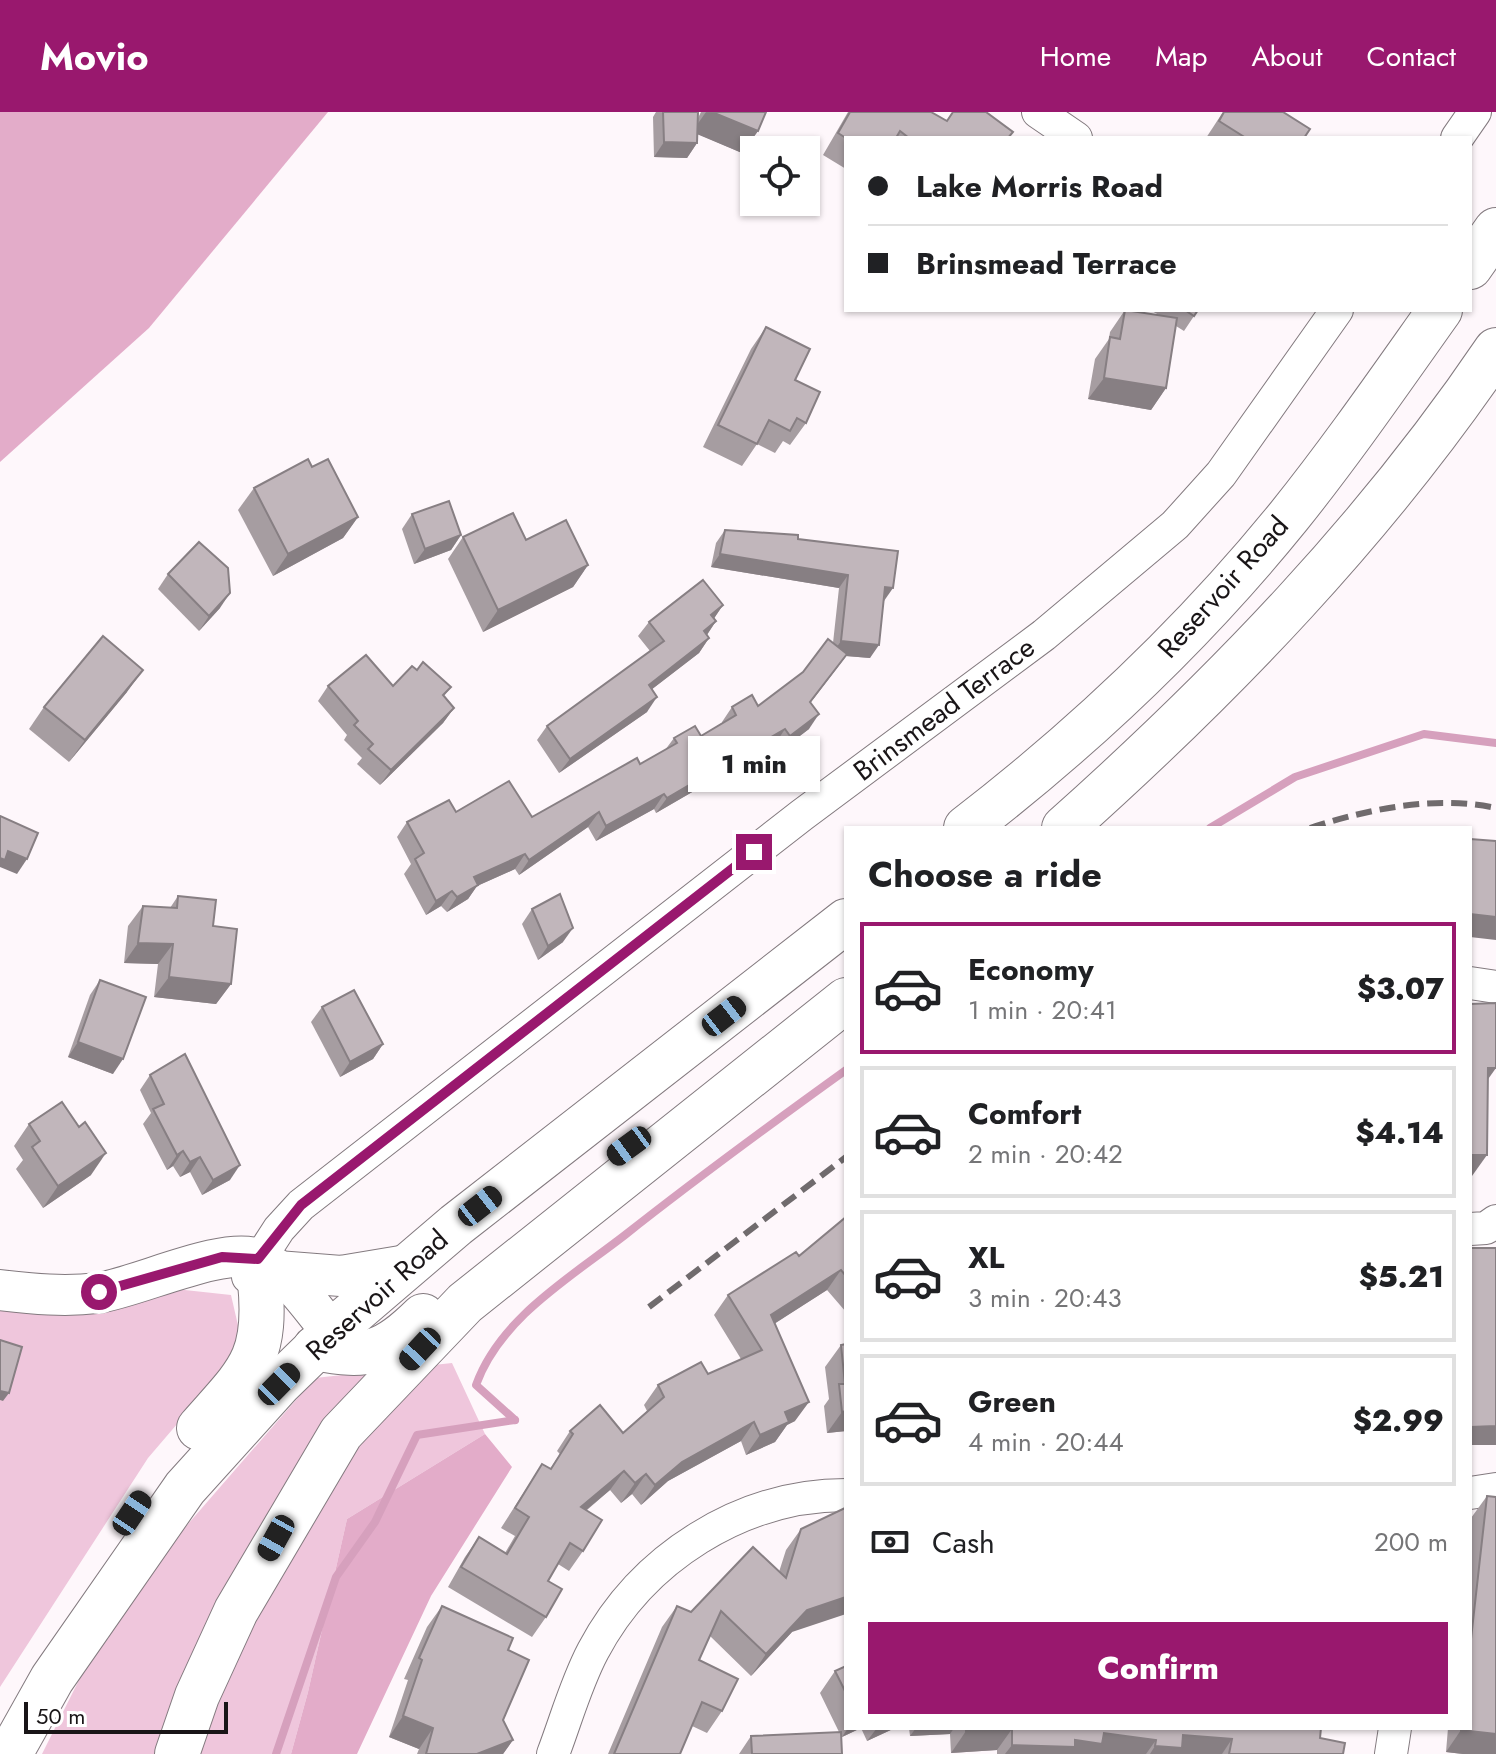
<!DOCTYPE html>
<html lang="en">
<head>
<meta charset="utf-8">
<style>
	body { margin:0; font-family:Jost,sans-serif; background:#f2f2f2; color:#202124; height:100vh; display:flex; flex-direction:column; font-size:30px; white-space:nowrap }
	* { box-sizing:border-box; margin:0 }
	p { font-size:26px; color:#757577 }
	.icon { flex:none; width:44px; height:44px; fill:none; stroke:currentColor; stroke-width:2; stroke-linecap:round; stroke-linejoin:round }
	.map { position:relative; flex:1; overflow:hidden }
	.sheet { position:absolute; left:844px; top:714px; width:628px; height:904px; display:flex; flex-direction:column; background:#fff; border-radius:0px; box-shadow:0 2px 6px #0004 }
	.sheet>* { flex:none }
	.banner { position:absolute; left:844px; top:24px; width:628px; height:176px; border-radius:0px; box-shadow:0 2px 6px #0004; display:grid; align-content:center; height:176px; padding:0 24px; background:#fff }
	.controls { position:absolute; left:740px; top:24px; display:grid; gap:16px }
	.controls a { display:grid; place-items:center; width:80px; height:80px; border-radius:0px; background:#fff; box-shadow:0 2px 6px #0004; font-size:40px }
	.scale { position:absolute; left:24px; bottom:20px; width:204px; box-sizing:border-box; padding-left:8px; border:4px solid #191517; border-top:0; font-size:22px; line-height:28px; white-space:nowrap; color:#191517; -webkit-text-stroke:6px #fff; paint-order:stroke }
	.end { position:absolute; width:36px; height:36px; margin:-18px; border:10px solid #99186e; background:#fff; box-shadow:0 0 0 4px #fff }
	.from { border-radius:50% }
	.bubble { position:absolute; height:56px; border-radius:0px; background:#fff; box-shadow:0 2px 6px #0004; font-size:26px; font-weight:800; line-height:56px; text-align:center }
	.car { position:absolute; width:24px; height:48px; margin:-24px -12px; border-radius:10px; box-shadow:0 0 6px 2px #0007; background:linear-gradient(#222 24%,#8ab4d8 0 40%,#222 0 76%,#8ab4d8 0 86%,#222 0) }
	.banner b { display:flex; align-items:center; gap:28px; height:76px; font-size:30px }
	.banner b+b { border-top:2px solid #e0e0e0 }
	.banner i { width:20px; height:20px; background:#202124 }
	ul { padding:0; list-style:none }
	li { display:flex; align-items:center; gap:24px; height:132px; margin:0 16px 12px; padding:0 8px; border:4px solid #e0e0e0; border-radius:0px }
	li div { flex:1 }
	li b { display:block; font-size:30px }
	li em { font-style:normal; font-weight:800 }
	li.current { border-color:#99186e }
	li>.icon { width:72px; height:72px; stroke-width:1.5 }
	h2 { padding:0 24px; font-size:36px; line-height:96px }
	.pay { display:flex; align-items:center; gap:20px; height:88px; padding:0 24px; font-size:30px }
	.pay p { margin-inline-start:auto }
	.primary-button { display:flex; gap:16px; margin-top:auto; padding:16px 24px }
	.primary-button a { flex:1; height:92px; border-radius:0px; background:#99186e; color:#fff; font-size:32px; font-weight:800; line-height:92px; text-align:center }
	header { display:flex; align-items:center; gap:48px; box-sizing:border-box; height:112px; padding:0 40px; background:#99186e; color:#fff }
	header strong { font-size:38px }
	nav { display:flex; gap:44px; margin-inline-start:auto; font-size:28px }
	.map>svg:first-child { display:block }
	.green { fill:#efc6dc }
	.forest { fill:#e3acc9 }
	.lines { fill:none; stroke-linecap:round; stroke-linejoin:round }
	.stream { stroke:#d6a0bd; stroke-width:8 }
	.minor-casing { stroke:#837a7f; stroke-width:34 }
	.tertiary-casing { stroke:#837a7f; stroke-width:42 }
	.primary-casing { stroke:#837a7f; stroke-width:46 }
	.minor { stroke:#fff; stroke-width:32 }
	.tertiary { stroke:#fff; stroke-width:40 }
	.primary { stroke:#fff; stroke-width:44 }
	.rail { stroke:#706b6d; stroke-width:6; stroke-dasharray:16 8; stroke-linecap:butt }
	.wall { fill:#a69da1 }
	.shaded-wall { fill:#877f83 }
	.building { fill:#c1b6bb; stroke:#877f83; stroke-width:2 }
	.route { stroke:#99186e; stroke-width:10 }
	.labels { text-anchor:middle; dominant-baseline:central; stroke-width:6; stroke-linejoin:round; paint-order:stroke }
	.street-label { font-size:28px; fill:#191517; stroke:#fff }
</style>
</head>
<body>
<header>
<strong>Movio</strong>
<nav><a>Home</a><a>Map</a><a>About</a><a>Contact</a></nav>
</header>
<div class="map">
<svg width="1496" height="1642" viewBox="0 0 1496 1642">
	<rect width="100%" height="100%" fill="#fef7fb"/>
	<g class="green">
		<path d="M157,1175L231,1183L243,1235L148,1346L0,1575V1186Z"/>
		<path d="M452,1251L485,1322L347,1407L308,1580L291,1642H42L115,1496L315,1266Z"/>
	</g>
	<g class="forest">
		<path d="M0,0H328L149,216L0,350Z"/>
		<path d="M485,1322L512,1355L431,1484L357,1642H291L308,1580L347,1407Z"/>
	</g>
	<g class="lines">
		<g class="stream">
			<path d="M1210,716L1295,665L1424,622L1496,631"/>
			<path d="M515,1308L476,1273C500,1206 571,1165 625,1123C697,1066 771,1012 846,958"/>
			<path d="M276,1642L336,1465L375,1410L417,1323L515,1308"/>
		</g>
		<g class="minor-casing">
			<g id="minor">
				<path d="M1038,0L1076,26"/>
				<path d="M1457,26L1475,0"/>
				<path d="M1470,871L1496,875"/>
				<path d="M1470,1117L1486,1116L1496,1109"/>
				<path d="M248,1165L279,1117L301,1093L802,703L1044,523L1175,413L1221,362L1337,198"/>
				<path d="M1470,1381L1496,1377"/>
				<path d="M553,1642C566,1608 576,1571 593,1539C642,1446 741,1383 846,1383"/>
				<path d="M1391,1642L1395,1616"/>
			</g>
		</g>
		<g class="tertiary-casing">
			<g id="tertiary">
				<path d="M277,1159L341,1164L407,1153"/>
				<path d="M0,1178C33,1182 65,1185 98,1181C138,1175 223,1134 258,1147C288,1158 312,1197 332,1220"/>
			</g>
		</g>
		<g class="primary-casing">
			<g id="primary">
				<path d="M1470,155L1496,118"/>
				<path d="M966,716C1084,625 1195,520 1289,404C1342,338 1391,267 1440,198"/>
				<path d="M1064,716C1224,573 1375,417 1496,238"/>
				<path d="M315,1236C369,1247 385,1241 423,1204"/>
				<path d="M199,1316C247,1261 268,1248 260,1170"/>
				<path d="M10,1642L52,1567L185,1376L279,1272L346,1207L456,1113L846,809"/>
				<path d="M177,1642L197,1584L236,1499L341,1321L465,1191L846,888"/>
			</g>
		</g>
		<use href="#minor" class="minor"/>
		<use href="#tertiary" class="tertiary"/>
		<use href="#primary" class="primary"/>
		<g class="rail">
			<path d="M1310,716C1368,697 1435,683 1496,696"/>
			<path d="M649,1195L846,1045"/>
		</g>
	</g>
	<g class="wall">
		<path d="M656,0H698V6L701,0H766L758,19L742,41L698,22L697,31L687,46L654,45L653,5Z"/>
		<path d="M848,0H931L947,9L1009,26H846V57L823,43Z"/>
		<path d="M1223,0H1283L1304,26H1206Z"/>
		<path d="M1125,198L1159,203L1150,198H1198L1184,219L1176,214L1166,276L1151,298L1088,287L1095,247L1109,227L1110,220Z"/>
		<path d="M766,215L795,268L806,311L790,333L783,329L775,341L757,332L742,354L703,335L751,237Z"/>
		<path d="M312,355L358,405L343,426L273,464L238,398L254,376Z"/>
		<path d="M412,402L461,423L451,438L414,452L402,417Z"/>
		<path d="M725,418L798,427L884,489L870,546L846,544L811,590L809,617L780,639L775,632L656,701L654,697L596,729L588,715L519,763L515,757L477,774L468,787L447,800L441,794L426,803L404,762L411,752L397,725L407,710L456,700L532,705L640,652L665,638L674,626L701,624L722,611V610L732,595L758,594L803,560L833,531L839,476L711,455L716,431Z"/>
		<path d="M463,425L526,428L588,453L573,475L483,520L448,447Z"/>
		<path d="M168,462L220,496L199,519L158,477Z"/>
		<path d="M723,493L714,506L716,509L707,523L709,526L699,541L652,577L647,600L559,661L537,628L547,614L650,539L638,524L649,510Z"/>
		<path d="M417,558L451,575L444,584L454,596L443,611L380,673L357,652L362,646L344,628L347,623L318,589L328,574H393Z"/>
		<path d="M127,580L69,650L29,617L44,595Z"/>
		<path d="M178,784L213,814L231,872L216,892L154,885L158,852L124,851L128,814L143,794L170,796Z"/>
		<path d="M532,797L563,830L538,848L522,812Z"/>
		<path d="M100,868L113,962L68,945L90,883Z"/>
		<path d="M322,895L383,932L373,947L340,965L311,910Z"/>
		<path d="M150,963L230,1068L202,1083L190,1060L180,1065L173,1054L167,1058L143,1012L151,1001L140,978Z"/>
		<path d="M29,1012L91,1063L43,1096L16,1057L23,1048L14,1034Z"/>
		<path d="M846,1105V1200L827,1178L775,1211L795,1309L787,1313L775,1330L746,1343L741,1329L668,1369L641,1393L632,1382L621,1391L610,1378L587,1398L583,1439L569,1459L558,1452L548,1469L546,1505L532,1525L448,1475L465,1445L479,1425L505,1441L515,1424L501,1416L542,1352L550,1357L560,1342L557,1339L570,1319L623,1321L647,1299L644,1293L658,1273L708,1262L741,1247L714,1203L728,1183L799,1144Z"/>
		<path d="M846,1232V1319L827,1321L824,1294L829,1287L825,1255L841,1233Z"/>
		<path d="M1487,1384L1496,1642H1463L1446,1640L1448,1616H1470V1418L1471,1406Z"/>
		<path d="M801,1417L792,1520L751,1564L710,1524L699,1548L722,1599L707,1621L692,1614L680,1642H608L662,1515L677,1494L691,1500L779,1460L786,1438Z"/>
		<path d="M442,1494L508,1538L503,1608L513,1628L503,1642H417L419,1637L389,1625L408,1568L404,1567L427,1515Z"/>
		<path d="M846,1554V1616H861L842,1625V1642H739L751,1624L839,1620L820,1581L835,1559Z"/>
		<path d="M861,1616H895L867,1629Z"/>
		<path d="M909,1616H1321L1320,1626L1343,1642H997V1638L951,1641L950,1622L910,1624Z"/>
	</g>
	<g class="shaded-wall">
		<path d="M706,0H712L758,19L742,41L692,20Z"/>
		<path d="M664,30L697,31L687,46L654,45Z"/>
		<path d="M1104,266L1166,276L1151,298L1088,287Z"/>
		<path d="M358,405L343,426L273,464L288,442Z"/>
		<path d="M461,423L451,438L414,452L425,437Z"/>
		<path d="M720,442L848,463L839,476L711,455Z"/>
		<path d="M588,453L573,475L483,520L498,498Z"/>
		<path d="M885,475L893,476L884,489Z"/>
		<path d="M230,481L220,496L199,519L209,504Z"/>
		<path d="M723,493L713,508L711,503Z"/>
		<path d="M716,509L706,524L704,519Z"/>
		<path d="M709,526L699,541L638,588L649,573Z"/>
		<path d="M841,529L879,533L870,546L846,544L800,604L832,542Z"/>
		<path d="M143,558L127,580L69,650L85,628Z"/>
		<path d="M657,585L647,600L559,661L570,647Z"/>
		<path d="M454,596L443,611L380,673L391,658Z"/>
		<path d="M819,602L809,617L780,639L790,624Z"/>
		<path d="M785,617L775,632L656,701L667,686Z"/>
		<path d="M664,682L654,697L596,729L606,714Z"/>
		<path d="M599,700L588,715L519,763L529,748Z"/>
		<path d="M8,739L27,747L17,762L0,755V746Z"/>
		<path d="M525,742L515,757L477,774L468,787L447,800L457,785L474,765Z"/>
		<path d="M452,779L441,794L426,803L436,789Z"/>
		<path d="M1470,802L1496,805V828L1470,825Z"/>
		<path d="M573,816L563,830L538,848L548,834Z"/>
		<path d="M138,831L173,832L158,852L124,851Z"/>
		<path d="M169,865L231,872L216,892L154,885Z"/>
		<path d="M78,930L123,947L113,962L68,945Z"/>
		<path d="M383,932L373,947L340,965L350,950Z"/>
		<path d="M1488,956H1496L1481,977Z"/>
		<path d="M183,1039L173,1054L167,1058L177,1043Z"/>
		<path d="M106,1041L91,1063L43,1096L58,1074Z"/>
		<path d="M1470,1043H1487L1472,1064H1470Z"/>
		<path d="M200,1045L190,1060L180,1065L190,1050Z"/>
		<path d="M240,1053L230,1068L202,1083L213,1068Z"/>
		<path d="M841,1158L827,1178L757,1223L771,1203Z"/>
		<path d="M0,1279L9,1281L3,1289L0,1288Z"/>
		<path d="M809,1290L795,1309L787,1313L775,1330L746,1343L760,1323L785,1300Z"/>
		<path d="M846,1299V1319L827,1321L842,1300Z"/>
		<path d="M754,1310L741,1329L668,1369L641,1393L655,1373L682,1350Z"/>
		<path d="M1496,1314V1333H1470V1315Z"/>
		<path d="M624,1359L610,1378L567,1414L581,1395Z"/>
		<path d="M646,1362L632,1382L621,1391L635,1371Z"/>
		<path d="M846,1485V1502L792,1520L751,1564L766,1542L807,1498Z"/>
		<path d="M403,1604L433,1616L419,1637L389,1625Z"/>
		<path d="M848,1616H861L842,1625Z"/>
		<path d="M877,1616H895L867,1629Z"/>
		<path d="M916,1616H954L950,1622L910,1624Z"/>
		<path d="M1012,1617L997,1638L951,1641L966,1619Z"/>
		<path d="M1461,1618L1496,1622V1642H1463L1446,1640Z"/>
		<path d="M1104,1621L1156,1628L1146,1642H1005L1012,1633L1075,1628Z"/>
		<path d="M1183,1623L1232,1627L1222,1642H1150L1155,1634Z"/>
		<path d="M513,1628L503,1642H477Z"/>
	</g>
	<g class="building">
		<path d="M663,0H698L697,31L664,30Z"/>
		<path d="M712,0H766L758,19Z"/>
		<path d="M850,0H931L947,9L953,0H986L1013,20L1008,26H909L900,19L896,26H846L838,21Z"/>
		<path d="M1224,0H1283L1310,17L1304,26H1246L1219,9Z"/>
		<path d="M1125,198L1177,206L1166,276L1104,266L1110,225L1120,227Z"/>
		<path d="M1185,198H1198L1194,204Z"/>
		<path d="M766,215L810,237L795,268L820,280L806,311L797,306L790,319L769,308L757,332L718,313Z"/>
		<path d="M308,347L312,355L328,347L358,405L288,442L254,376Z"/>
		<path d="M449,389L461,423L425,437L412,402Z"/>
		<path d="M513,401L526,428L566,408L588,453L498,498L463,425Z"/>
		<path d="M725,418L798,423V427L898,439L893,476L885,475L879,533L841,529L848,463L720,442Z"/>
		<path d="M199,430L228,456L230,481L209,504L168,462Z"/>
		<path d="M703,468L723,493L711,503L716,509L704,519L709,526L649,573L657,585L570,647L547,614L664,529L649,510Z"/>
		<path d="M103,524L143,558L85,628L44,595Z"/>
		<path d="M828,527L847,542L810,590L819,602L790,624L785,617L667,686L664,682L606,714L599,700L529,748L525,742L474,765L478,773L457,785L452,779L436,789L415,747L424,741L407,710L449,688L456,700L509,669L532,705L637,646L640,652L677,631L674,626L695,614L701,624L736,603L732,595L752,583L758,594L803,560Z"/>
		<path d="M366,543L393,574L412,554L417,558L423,550L451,575L443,583L454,596L391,658L368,637L373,632L354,613L358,609L328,574Z"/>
		<path d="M0,704L38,721L27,747L8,739L5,748L0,746Z"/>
		<path d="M1470,727L1496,729V805L1470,802Z"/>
		<path d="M560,782L573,816L548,834L532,797Z"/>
		<path d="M178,784L216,788L213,814L237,817L231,872L169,865L173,832L138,831L143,794L177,796Z"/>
		<path d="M100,868L146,885L123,947L78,930Z"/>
		<path d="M354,878L383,932L350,950L322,895Z"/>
		<path d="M1496,891V956H1488L1487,1043H1470V892Z"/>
		<path d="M185,942L240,1053L213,1068L200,1045L190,1050L183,1039L177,1043L153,997L164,992L150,963Z"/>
		<path d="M62,990L79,1015L85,1010L106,1041L58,1074L32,1035L40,1029L29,1012Z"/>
		<path d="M846,1105V1164L841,1158L771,1203L809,1290L785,1300L789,1310L760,1323L754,1310L682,1350L655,1373L646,1362L635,1371L624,1359L581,1395L602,1408L583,1439L570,1431L548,1469L562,1477L546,1505L461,1455L479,1425L507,1442L529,1405L515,1396L542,1352L551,1357L573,1322L570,1319L600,1293L623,1321L664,1285L658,1273L701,1250L708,1262L762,1238L728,1183L796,1140L799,1144Z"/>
		<path d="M1470,1136H1496V1314L1470,1315Z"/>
		<path d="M0,1228L22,1235L9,1281L0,1279Z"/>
		<path d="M846,1232V1299L842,1300L839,1272H845L841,1233Z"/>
		<path d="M1487,1384L1496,1385V1622L1461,1618V1616H1470V1536Z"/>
		<path d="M845,1396L846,1397V1485L807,1498L766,1542L721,1499L699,1548L738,1567L722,1599L702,1590L680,1642H614L677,1494L691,1500L753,1435L786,1466L801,1417Z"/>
		<path d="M442,1494L513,1526L508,1538L529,1548L503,1608L513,1628L477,1642H426L433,1616L403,1604L422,1548L419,1546Z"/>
		<path d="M846,1554V1581L835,1559Z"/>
		<path d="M966,1616H1321L1320,1626L1345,1631L1343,1642H1229L1232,1627L1183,1623L1182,1636L1155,1634L1156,1628L1104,1621L1102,1632L1075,1628V1635L1012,1633V1617L966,1619Z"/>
		<path d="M841,1620L842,1642H752L751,1624Z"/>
	</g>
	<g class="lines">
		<path class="route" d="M99,1180L222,1145L258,1147L301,1093L754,740"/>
	</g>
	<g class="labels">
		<g class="street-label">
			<text transform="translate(1223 475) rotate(-48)">Reservoir Road</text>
			<text transform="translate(944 597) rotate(-37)">Brinsmead Terrace</text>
			<text transform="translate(377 1183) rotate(-42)">Reservoir Road</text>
		</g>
	</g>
</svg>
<div class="controls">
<a><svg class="icon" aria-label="locate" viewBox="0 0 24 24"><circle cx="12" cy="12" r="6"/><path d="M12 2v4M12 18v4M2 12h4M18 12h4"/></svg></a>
</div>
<div class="scale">50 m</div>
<i class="end from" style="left:99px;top:1180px"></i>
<i class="end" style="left:754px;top:740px"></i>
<div class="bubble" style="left:688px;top:624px;width:132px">1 min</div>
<i class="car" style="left:724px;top:904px;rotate:52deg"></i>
<i class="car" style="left:629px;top:1034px;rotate:234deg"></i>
<i class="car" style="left:480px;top:1094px;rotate:52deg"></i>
<i class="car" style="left:420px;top:1237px;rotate:223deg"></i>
<i class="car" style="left:279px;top:1272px;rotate:45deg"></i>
<i class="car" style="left:132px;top:1401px;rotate:34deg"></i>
<i class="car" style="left:276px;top:1426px;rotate:209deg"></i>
<div class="banner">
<b><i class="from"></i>Lake Morris Road</b>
<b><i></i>Brinsmead Terrace</b>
</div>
<section class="sheet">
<h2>Choose a ride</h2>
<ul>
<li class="current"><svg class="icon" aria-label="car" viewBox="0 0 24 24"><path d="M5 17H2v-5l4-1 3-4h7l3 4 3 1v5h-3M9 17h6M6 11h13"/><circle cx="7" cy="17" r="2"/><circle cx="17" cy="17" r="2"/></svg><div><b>Economy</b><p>1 min · 20:41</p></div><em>$3.07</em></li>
<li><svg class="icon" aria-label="car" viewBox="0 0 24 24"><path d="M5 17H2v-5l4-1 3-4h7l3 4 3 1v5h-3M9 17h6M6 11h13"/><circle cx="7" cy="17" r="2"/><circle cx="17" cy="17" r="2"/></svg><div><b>Comfort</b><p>2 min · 20:42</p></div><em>$4.14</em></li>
<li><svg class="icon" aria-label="car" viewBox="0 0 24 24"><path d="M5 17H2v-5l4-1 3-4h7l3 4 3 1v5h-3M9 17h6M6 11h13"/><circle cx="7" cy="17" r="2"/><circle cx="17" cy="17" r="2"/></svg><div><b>XL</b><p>3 min · 20:43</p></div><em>$5.21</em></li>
<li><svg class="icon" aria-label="car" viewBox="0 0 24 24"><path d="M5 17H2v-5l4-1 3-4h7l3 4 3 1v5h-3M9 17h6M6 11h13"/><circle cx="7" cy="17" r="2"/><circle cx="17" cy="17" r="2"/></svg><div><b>Green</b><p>4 min · 20:44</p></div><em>$2.99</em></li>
</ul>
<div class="pay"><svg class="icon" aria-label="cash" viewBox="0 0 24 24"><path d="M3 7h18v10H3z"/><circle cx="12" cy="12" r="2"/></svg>Cash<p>200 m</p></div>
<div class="primary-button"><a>Confirm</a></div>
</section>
</div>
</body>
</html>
